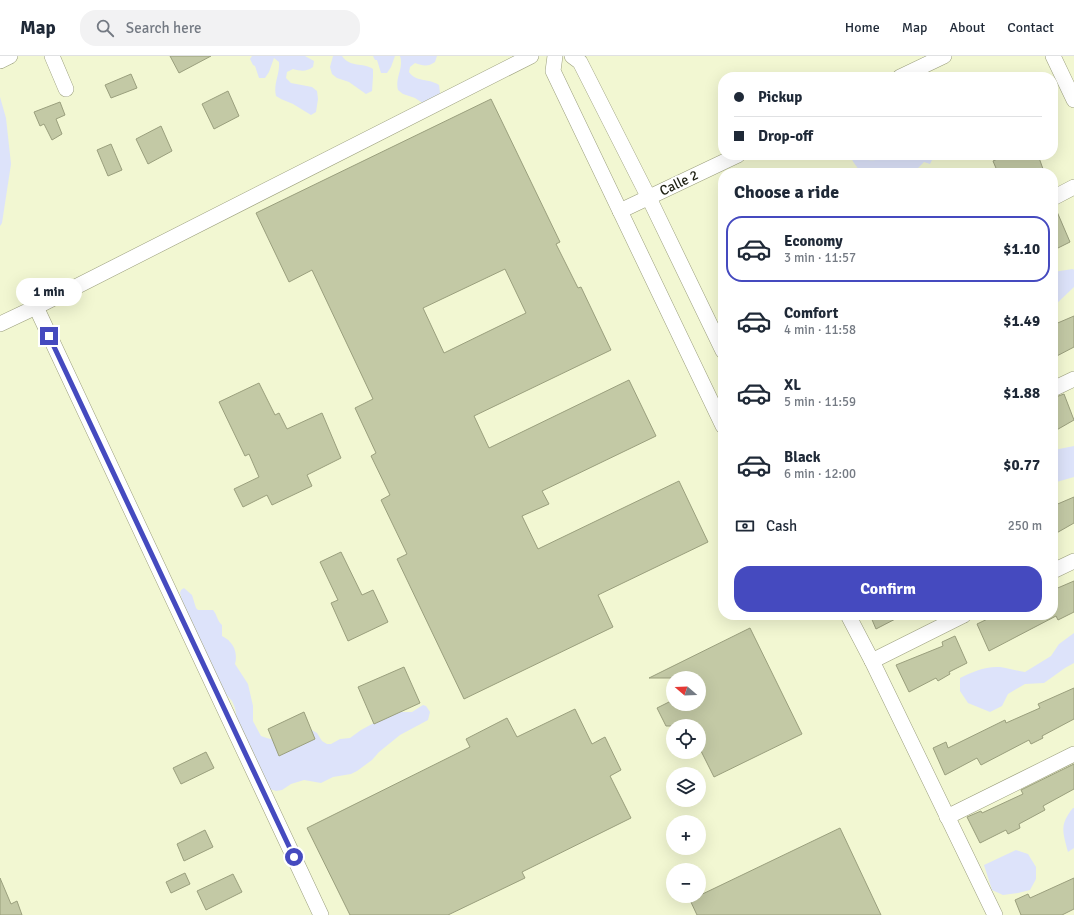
<!DOCTYPE html>
<html lang="en">
<head>
<meta charset="utf-8">
<style>
	body { margin:0; font-family:Signika,sans-serif; background:#f2f2f3; color:#1f2937; height:100vh; display:flex; flex-direction:column; font-size:15px; white-space:nowrap }
	* { box-sizing:border-box; margin:0 }
	p { font-size:13px; color:#747a83 }
	.icon { flex:none; width:22px; height:22px; fill:none; stroke:currentColor; stroke-width:2; stroke-linecap:round; stroke-linejoin:round }
	.map { position:relative; flex:1; overflow:hidden }
	.panel { position:absolute; left:718px; top:112px; width:340px; height:452px; display:flex; flex-direction:column; background:#fff; border-radius:16px; box-shadow:0 4px 16px #0002 }
	.panel>* { flex:none }
	.guide { position:absolute; left:718px; top:16px; width:340px; height:88px; border-radius:16px; box-shadow:0 4px 16px #0002; display:grid; align-content:center; height:88px; padding:0 16px; background:#fff }
	.needle { width:26px; rotate:289deg }
	.tools { position:absolute; left:666px; top:615px; display:grid; gap:8px }
	.tools a { display:grid; place-items:center; width:40px; height:40px; border-radius:50%; background:#fff; box-shadow:0 4px 16px #0002; font-size:20px }
	.end { position:absolute; width:18px; height:18px; margin:-9px; border:5px solid #454abf; background:#fff; box-shadow:0 0 0 2px #fff }
	.from { border-radius:50% }
	.bubble { position:absolute; height:28px; border-radius:14px; background:#fff; box-shadow:0 4px 16px #0002; font-size:13px; font-weight:700; line-height:28px; text-align:center }
	.guide b { display:flex; align-items:center; gap:14px; height:38px; font-size:15px }
	.guide b+b { border-top:1px solid #e0e1e3 }
	.guide i { width:10px; height:10px; background:#1f2937 }
	ul { padding:0; list-style:none }
	li { display:flex; align-items:center; gap:12px; height:66px; margin:0 8px 6px; padding:0 8px; border:2px solid transparent; border-radius:16px }
	li div { flex:1 }
	li b { display:block; font-size:15px }
	li em { font-style:normal; font-weight:700 }
	li.current { border-color:#454abf }
	li>.icon { width:36px; height:36px; stroke-width:1.5 }
	h2 { padding:0 16px; font-size:18px; line-height:48px }
	.pay { display:flex; align-items:center; gap:10px; height:44px; padding:0 16px; font-size:15px }
	.pay p { margin-inline-start:auto }
	.cta { display:flex; gap:8px; margin-top:auto; padding:8px 16px }
	.cta a { flex:1; height:46px; border-radius:16px; background:#454abf; color:#fff; font-size:16px; font-weight:700; line-height:46px; text-align:center }
	header { display:flex; align-items:center; gap:24px; box-sizing:border-box; height:56px; padding:0 20px; background:#fff; border-bottom:1px solid #e0e1e3 }
	header strong { font-size:19px }
	nav { display:flex; gap:22px; margin-inline-start:auto; font-size:14px }
	.search { width:280px; height:36px; background:#f2f2f3; display:flex; align-items:center; gap:10px; box-sizing:border-box; padding:0 14px; border-radius:16px; color:#747a83; font-size:15px }
	.map>svg:first-child { display:block }
	.green { fill:#dde3fa }
	.building { fill:#c3c9a5; stroke:#9a9f7d; fill-rule:evenodd }
	.lines { fill:none; stroke-linecap:round; stroke-linejoin:round }
	.minor-casing { stroke:#9a9e7c; stroke-width:16 }
	.minor { stroke:#fff; stroke-width:15 }
	.route { stroke:#454abf; stroke-width:5 }
	.labels { text-anchor:middle; dominant-baseline:central; stroke-width:4; stroke-linejoin:round; paint-order:stroke }
	.street-label { font-size:14px; fill:#1c1e11; stroke:#fff }
</style>
</head>
<body>
<header>
<strong>Map</strong>
<div class="search"><svg class="icon" aria-label="search" viewBox="0 0 24 24"><circle cx="10" cy="10" r="6"/><path d="M15 15l6 6"/></svg>Search here</div>
<nav><a>Home</a><a>Map</a><a>About</a><a>Contact</a></nav>
</header>
<div class="map">
<svg width="1074" height="859" viewBox="0 0 1074 859">
	<rect width="100%" height="100%" fill="#f2f7d2"/>
	<g class="green">
		<path d="M252,0H305L314,5L313,11C306,16 301,15 293,13L287,16L286,22L291,27L312,31L317,35L318,43L316,56L311,59L293,48L281,43L276,40C273,28 280,18 279,6L274,2L269,16L265,22H259L255,10L253,9L250,3Z"/>
		<path d="M333,0H342C350,12 363,6 373,13V21L372,35L366,38L349,26L337,22L332,18L330,11Z"/>
		<path d="M373,0H395L391,11L387,17H381L377,4H375Z"/>
		<path d="M400,0H437L435,6C428,11 423,10 415,7L410,11L409,16C417,27 429,22 439,29L440,37L438,51L433,54L415,42L403,38L398,34C395,20 404,13 400,0Z"/>
		<path d="M0,41L6,62L11,108L2,167L0,170Z"/>
		<path d="M851,99H863L868,104C875,105 879,104 884,99H931L933,102L930,108L924,106L915,115L917,117H860C858,110 851,106 851,99Z"/>
		<path d="M1073,213L1074,214V231L1053,251V216Z"/>
		<path d="M1074,390V421L1053,427V396L1054,394Z"/>
		<path d="M184,532L192,539L196,552L198,554H213C217,558 217,565 222,569V580C225,582 228,583 230,586C236,592 237,601 235,608L248,628L253,650V665L261,680C280,688 292,681 310,673L317,677L322,685L327,688H331L340,683L350,682L361,674L385,661L398,656H412L423,649L426,650L430,656L428,664L400,679L379,696L372,704L357,715L351,718L333,721L321,727L304,724L291,728L282,734L276,735L270,733L237,665L235,652L232,645L220,632L191,564L184,553L180,537L181,534Z"/>
		<path d="M1074,577V607L1065,612L1044,627L1025,628L1008,638L1002,650L990,656L968,647L960,635V622C972,616 985,610 1000,611C1008,612 1017,615 1025,616L1051,600L1059,588Z"/>
		<path d="M1073,752H1074V792L1068,796C1063,776 1059,769 1073,752Z"/>
		<path d="M1016,794L1028,798L1036,811V823L1030,834L1018,837L1003,839L992,834L984,809Z"/>
	</g>
	<g class="building">
		<path d="M170,0H211L179,17Z"/>
		<path d="M131,18L137,32L111,42L105,29Z"/>
		<path d="M228,35L239,60L214,73L202,48Z"/>
		<path d="M491,43L560,186L556,188L578,232L581,231L611,294L474,360L489,392L629,324L656,380L542,435L549,448L522,460L538,493L679,425L708,486L598,539L613,571L464,643L397,503L407,498L381,444L390,439L371,400L376,397L355,352L373,343L312,214L289,226L256,157ZM505,213L526,257L444,297L423,252Z"/>
		<path d="M60,46L65,59L56,63L62,78L52,84L44,68L40,70L34,56Z"/>
		<path d="M161,70L172,95L148,108L136,83Z"/>
		<path d="M111,88L122,114L108,120L97,94Z"/>
		<path d="M1006,99H1038L1043,113L1036,117H998L993,105Z"/>
		<path d="M1053,151H1055L1070,186L1058,192L1053,182Z"/>
		<path d="M1074,260V291L1053,302V269Z"/>
		<path d="M259,327L275,359L279,357L287,373L322,357L341,402L307,419L312,430L272,449L267,439L243,451L234,433L259,421L249,398L245,400L219,346Z"/>
		<path d="M1064,338L1074,364L1053,376V342Z"/>
		<path d="M1074,441V467L1053,479V450Z"/>
		<path d="M341,496L362,539L373,534L388,566L348,585L331,547L338,544L320,506Z"/>
		<path d="M1074,525V556L1058,564L1056,560L989,595L977,568L996,559H1053V534Z"/>
		<path d="M870,559H903L876,573Z"/>
		<path d="M750,572L802,678L714,721L699,691V670H666L657,652L673,644V648H699V622H649Z"/>
		<path d="M955,580L967,607L949,616L950,618L938,625L936,622L909,636L896,609L943,590L942,586Z"/>
		<path d="M404,611L420,647L374,668L358,631Z"/>
		<path d="M1074,632V663L1042,680L1043,682L1031,688L1029,684L981,709L977,702L945,719L933,692L946,686L948,692L1005,664L1006,667L1040,652L1038,648Z"/>
		<path d="M575,653L592,688L605,681L621,714L610,720L631,762L522,816L525,822L448,859H350L307,772L470,691L466,683L507,662L517,681Z"/>
		<path d="M304,656L315,683L279,700L268,673Z"/>
		<path d="M206,696L214,712L181,728L173,712Z"/>
		<path d="M1074,708V733L1043,750L1045,754L1019,768L1020,772L1008,778L1006,774L980,787L967,761L981,755L982,757L1023,738L1021,734Z"/>
		<path d="M840,772L881,859H697L690,844Z"/>
		<path d="M205,774L213,791L184,805L177,788Z"/>
		<path d="M185,817L190,828L171,837L166,826Z"/>
		<path d="M233,818L242,836L206,854L197,835Z"/>
		<path d="M0,822L11,848L17,845L22,859H0Z"/>
		<path d="M1074,822V853L1062,859H1021L1015,844L1028,838L1030,842Z"/>
	</g>
	<g class="lines">
		<g class="minor-casing">
			<g id="minor">
				<path d="M52,0L66,33"/>
				<path d="M555,0L553,15L723,370"/>
				<path d="M572,0L580,6L649,142L723,295"/>
				<path d="M1053,0L1074,44"/>
				<path d="M0,5L10,0"/>
				<path d="M900,21L944,0"/>
				<path d="M1053,142L1074,131"/>
				<path d="M620,155L738,99"/>
				<path d="M36,251L321,859"/>
				<path d="M0,268L36,251L531,0"/>
				<path d="M1053,333L1074,323"/>
				<path d="M1053,515L1074,505"/>
				<path d="M848,559L872,605L995,859"/>
				<path d="M872,605L964,559"/>
				<path d="M947,761L1074,698"/>
			</g>
		</g>
		<use href="#minor" class="minor"/>
	</g>
	<g class="lines">
		<path class="route" d="M49,280L294,801"/>
	</g>
	<g class="labels">
		<g class="street-label">
			<text transform="translate(679 127) rotate(-26)">Calle 2</text>
		</g>
	</g>
</svg>
<div class="tools">
<a><svg class="needle" viewBox="-14 -14 28 28"><path d="M0-13l5 13h-10z" fill="#e53935"/><path d="M0 13l5-13h-10z" fill="#747a83"/></svg></a>
<a><svg class="icon" aria-label="locate" viewBox="0 0 24 24"><circle cx="12" cy="12" r="6"/><path d="M12 2v4M12 18v4M2 12h4M18 12h4"/></svg></a>
<a><svg class="icon" aria-label="layers" viewBox="0 0 24 24"><path d="M12 4l9 5-9 5-9-5zM3 14l9 5 9-5"/></svg></a>
<a>+</a>
<a>−</a>
</div>
<i class="end from" style="left:294px;top:801px"></i>
<i class="end" style="left:49px;top:280px"></i>
<div class="bubble" style="left:16px;top:222px;width:66px">1 min</div>
<div class="guide">
<b><i class="from"></i>Pickup</b>
<b><i></i>Drop-off</b>
</div>
<section class="panel">
<h2>Choose a ride</h2>
<ul>
<li class="current"><svg class="icon" aria-label="car" viewBox="0 0 24 24"><path d="M5 17H2v-5l4-1 3-4h7l3 4 3 1v5h-3M9 17h6M6 11h13"/><circle cx="7" cy="17" r="2"/><circle cx="17" cy="17" r="2"/></svg><div><b>Economy</b><p>3 min · 11:57</p></div><em>$1.10</em></li>
<li><svg class="icon" aria-label="car" viewBox="0 0 24 24"><path d="M5 17H2v-5l4-1 3-4h7l3 4 3 1v5h-3M9 17h6M6 11h13"/><circle cx="7" cy="17" r="2"/><circle cx="17" cy="17" r="2"/></svg><div><b>Comfort</b><p>4 min · 11:58</p></div><em>$1.49</em></li>
<li><svg class="icon" aria-label="car" viewBox="0 0 24 24"><path d="M5 17H2v-5l4-1 3-4h7l3 4 3 1v5h-3M9 17h6M6 11h13"/><circle cx="7" cy="17" r="2"/><circle cx="17" cy="17" r="2"/></svg><div><b>XL</b><p>5 min · 11:59</p></div><em>$1.88</em></li>
<li><svg class="icon" aria-label="car" viewBox="0 0 24 24"><path d="M5 17H2v-5l4-1 3-4h7l3 4 3 1v5h-3M9 17h6M6 11h13"/><circle cx="7" cy="17" r="2"/><circle cx="17" cy="17" r="2"/></svg><div><b>Black</b><p>6 min · 12:00</p></div><em>$0.77</em></li>
</ul>
<div class="pay"><svg class="icon" aria-label="cash" viewBox="0 0 24 24"><path d="M3 7h18v10H3z"/><circle cx="12" cy="12" r="2"/></svg>Cash<p>250 m</p></div>
<div class="cta"><a>Confirm</a></div>
</section>
</div>
</body>
</html>
